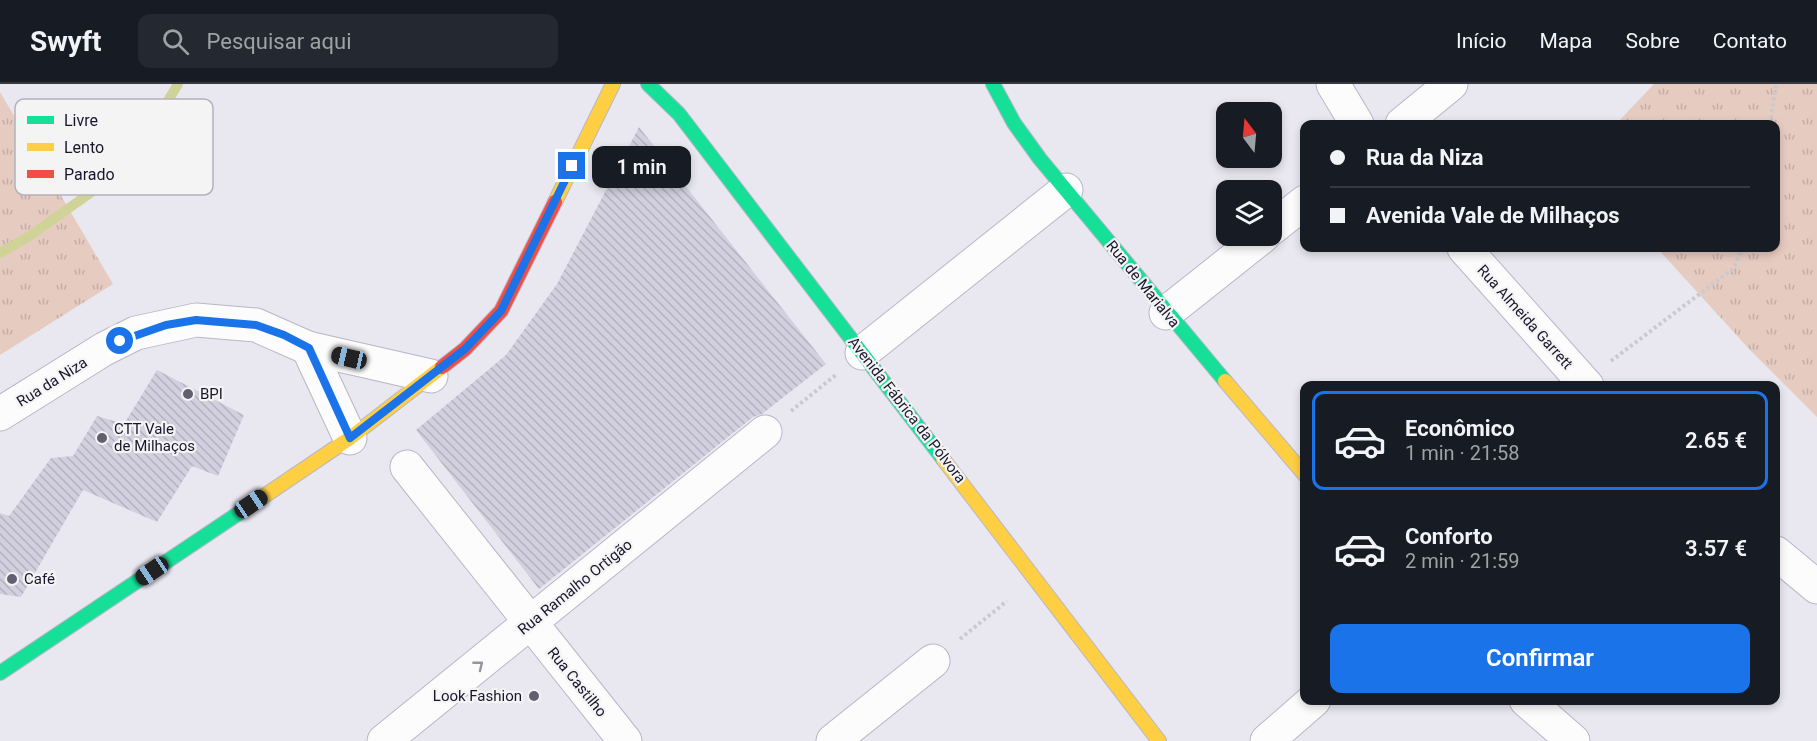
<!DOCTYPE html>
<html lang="pt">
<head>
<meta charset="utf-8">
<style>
	body { margin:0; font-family:Roboto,sans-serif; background:#242831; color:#f1f3f6; height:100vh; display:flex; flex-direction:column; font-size:22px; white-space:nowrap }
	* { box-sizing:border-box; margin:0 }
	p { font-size:20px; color:#9ea1a6 }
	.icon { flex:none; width:33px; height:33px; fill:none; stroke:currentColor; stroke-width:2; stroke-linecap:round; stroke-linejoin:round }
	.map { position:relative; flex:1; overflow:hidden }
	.panel { position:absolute; left:1300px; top:297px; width:480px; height:324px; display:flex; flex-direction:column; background:#171b24; border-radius:12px; box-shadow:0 3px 9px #0003 }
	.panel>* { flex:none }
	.banner { position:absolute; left:1300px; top:36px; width:480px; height:132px; border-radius:12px; box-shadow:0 3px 9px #0003; display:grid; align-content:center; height:132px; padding:0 30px; background:#171b24 }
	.needle { width:39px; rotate:344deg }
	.controls { position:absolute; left:1216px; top:18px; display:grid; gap:12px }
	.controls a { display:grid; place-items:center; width:66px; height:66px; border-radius:12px; background:#171b24; box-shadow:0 3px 9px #0003; font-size:30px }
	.end { position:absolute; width:27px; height:27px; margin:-14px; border:8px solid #1a73e8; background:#fff; box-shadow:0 0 0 3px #fff }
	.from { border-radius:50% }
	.bubble { position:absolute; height:42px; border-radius:12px; background:#171b24; box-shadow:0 3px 9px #0003; font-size:20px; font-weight:600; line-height:42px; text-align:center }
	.car { position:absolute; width:18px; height:36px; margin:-18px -9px; border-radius:8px; box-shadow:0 0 4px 2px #0007; background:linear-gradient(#222 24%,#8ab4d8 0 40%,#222 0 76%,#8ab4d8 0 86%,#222 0) }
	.banner b { display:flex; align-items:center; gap:21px; height:57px; font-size:22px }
	.banner b+b { border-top:2px solid #363941 }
	.banner i { width:15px; height:15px; background:#f1f3f6 }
	ul { padding:10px 0 0; list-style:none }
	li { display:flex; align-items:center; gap:18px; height:99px; margin:0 12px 9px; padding:0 18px; border:3px solid transparent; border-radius:12px }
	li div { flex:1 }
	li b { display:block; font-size:22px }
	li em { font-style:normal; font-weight:600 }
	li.on { border-color:#1a73e8 }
	li>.icon { width:54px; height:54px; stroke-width:1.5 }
	.button { display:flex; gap:12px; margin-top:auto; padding:12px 30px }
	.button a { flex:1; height:69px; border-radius:12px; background:#1a73e8; color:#fff; font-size:24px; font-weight:600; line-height:69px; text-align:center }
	header { display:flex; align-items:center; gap:36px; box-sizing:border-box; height:84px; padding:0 30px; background:#171b24; border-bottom:2px solid #363941 }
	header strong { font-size:28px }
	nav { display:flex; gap:33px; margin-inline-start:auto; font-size:21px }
	.search { width:420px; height:54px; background:#242831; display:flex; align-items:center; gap:15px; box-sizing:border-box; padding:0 21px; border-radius:12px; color:#9ea1a6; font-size:22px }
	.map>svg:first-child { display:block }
	.park { fill:url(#park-tufts) }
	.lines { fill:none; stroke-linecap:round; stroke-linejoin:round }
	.stream { stroke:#d0d398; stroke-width:10 }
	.building { fill:url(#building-back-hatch) }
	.street-casing { stroke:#b9b6c7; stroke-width:35 }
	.fast-casing { stroke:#b9b6c7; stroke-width:16 }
	.slow-casing { stroke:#b9b6c7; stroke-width:16 }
	.jam-casing { stroke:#b9b6c7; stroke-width:16 }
	.path { stroke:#cac9cf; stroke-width:4; stroke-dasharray:3 3; stroke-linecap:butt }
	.street { stroke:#fcfcfd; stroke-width:33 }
	.fast { stroke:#16e098; stroke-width:14 }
	.slow { stroke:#ffcf43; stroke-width:14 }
	.jam { stroke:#f24e42; stroke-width:14 }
	.oneway { stroke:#9694a0 }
	.route { stroke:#1a73e8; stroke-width:8 }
	.poi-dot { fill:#625f72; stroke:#f4f4f4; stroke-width:2 }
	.labels { text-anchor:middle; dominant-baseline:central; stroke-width:4.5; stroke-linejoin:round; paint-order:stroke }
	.street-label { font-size:15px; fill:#1a152e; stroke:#f4f4f4 }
	.poi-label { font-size:15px; fill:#1a152e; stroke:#f4f4f4; text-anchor:start }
	.key { fill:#f4f4f4; stroke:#b3b1b9; stroke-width:1.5 }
	.key-label { font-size:16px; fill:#1a152e }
</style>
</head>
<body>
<header>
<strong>Swyft</strong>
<div class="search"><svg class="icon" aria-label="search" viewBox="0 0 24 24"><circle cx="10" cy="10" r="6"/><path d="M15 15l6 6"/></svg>Pesquisar aqui</div>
<nav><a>Início</a><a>Mapa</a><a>Sobre</a><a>Contato</a></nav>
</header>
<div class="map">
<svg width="1817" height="657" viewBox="0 0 1817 657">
	<defs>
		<pattern id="park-tufts" width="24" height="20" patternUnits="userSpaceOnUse" patternTransform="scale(1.5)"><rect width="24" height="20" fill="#e6cbc1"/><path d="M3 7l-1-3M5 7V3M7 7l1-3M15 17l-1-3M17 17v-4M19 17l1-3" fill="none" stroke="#c5ada6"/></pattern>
		<pattern id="building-back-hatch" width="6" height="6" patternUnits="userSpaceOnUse" patternTransform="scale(1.5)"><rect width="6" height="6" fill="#d2d0df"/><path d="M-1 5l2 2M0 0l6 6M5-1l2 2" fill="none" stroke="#b4b2c0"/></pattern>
	</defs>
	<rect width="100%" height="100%" fill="#e9e8f0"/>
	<g class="park">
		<path d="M1654,0H1817V333L1751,267L1657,164H1776V40H1616Z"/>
		<path d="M0,8L113,200L0,271Z"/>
	</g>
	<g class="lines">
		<path class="stream" d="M0,169L28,153L130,81L178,0"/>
	</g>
	<g class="building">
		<path d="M639,43L826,280L762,330L753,333L539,505L416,346L506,271L557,200Z"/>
		<path d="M157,286L244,331L218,392L192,382L157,438L83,406L21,513L0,510V429L9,432L51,374L73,372L97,332L124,340Z"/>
	</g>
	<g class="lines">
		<g class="street-casing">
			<g id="street">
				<path d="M1333,0L1357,40"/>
				<path d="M1402,40L1451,0"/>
				<path d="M1272,144L1305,118"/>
				<path d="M1464,164L1587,302"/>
				<path d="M1166,229L1263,152"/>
				<path d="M308,264L350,354"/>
				<path d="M862,269L1066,106"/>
				<path d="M0,330L104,265L136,249L196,236L256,241L308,264L431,292"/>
				<path d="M407,383L625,657"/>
				<path d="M1776,469L1817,503"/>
				<path d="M1526,616L1573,657"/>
				<path d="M384,657L765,348"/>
				<path d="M833,657L933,577"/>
				<path d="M1267,657L1314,616"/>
			</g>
		</g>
		<g class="fast-casing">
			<g id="fast">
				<path d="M648,0L679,30L943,375"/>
				<path d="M993,0L1014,39L1040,75L1225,297"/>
				<path d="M0,589L248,423"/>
			</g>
		</g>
		<g class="slow-casing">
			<g id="slow">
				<path d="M555,118L613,0"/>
				<path d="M1225,297L1305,391"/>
				<path d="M943,375L1159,657"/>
				<path d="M248,423L350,354L442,283"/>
			</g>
		</g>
		<g class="jam-casing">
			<path id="jam" d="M442,283L465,265L501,227L555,118"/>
		</g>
		<g class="path">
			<path d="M1770,40L1776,0"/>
			<path d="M1611,277L1734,184L1742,164"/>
			<path d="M791,327L837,290"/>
			<path d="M960,555L1007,517"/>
		</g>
		<use href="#street" class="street"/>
		<use href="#fast" class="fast"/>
		<use href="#slow" class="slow"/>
		<use href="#jam" class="jam"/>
	</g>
	<defs><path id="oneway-chevron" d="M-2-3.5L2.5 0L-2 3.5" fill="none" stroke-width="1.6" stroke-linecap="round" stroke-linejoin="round" transform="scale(1.5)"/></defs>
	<use class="oneway" href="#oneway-chevron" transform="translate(479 581) rotate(-39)"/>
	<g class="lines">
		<path class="route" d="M120,257L166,241L196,236L256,241L284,251L309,264L350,354L465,265L501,227L572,82"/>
	</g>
	<g class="poi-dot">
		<circle cx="188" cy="310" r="6"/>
		<circle cx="102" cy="354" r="6"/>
		<circle cx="12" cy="495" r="6"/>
		<circle cx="534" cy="612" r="6"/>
	</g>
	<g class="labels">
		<g class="street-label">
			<text transform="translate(1143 200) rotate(51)">Rua de Marialva</text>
			<text transform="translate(1525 233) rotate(48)">Rua Almeida Garrett</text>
			<text transform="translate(52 298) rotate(-32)">Rua da Niza</text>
			<text transform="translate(907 326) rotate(52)">Avenida Fábrica da Pólvora</text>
			<text transform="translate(575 503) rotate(-39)">Rua Ramalho Ortigão</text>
			<text transform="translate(577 598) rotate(51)">Rua Castilho</text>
		</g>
		<g class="poi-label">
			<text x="200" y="310">BPI</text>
			<text x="114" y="345">CTT Vale<tspan x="114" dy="17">de Milhaços</tspan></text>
			<text x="24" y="495">Café</text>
			<text x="522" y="612" text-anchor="end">Look Fashion</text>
		</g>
	</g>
	<rect x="15" y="15" width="198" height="96" rx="9" class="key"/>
	<rect x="27" y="32" width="27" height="8" fill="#16e098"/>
	<rect x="27" y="59" width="27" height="8" fill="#ffcf43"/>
	<rect x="27" y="86" width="27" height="8" fill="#f24e42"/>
	<g class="key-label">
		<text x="64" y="42">Livre</text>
		<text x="64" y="69">Lento</text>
		<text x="64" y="96">Parado</text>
	</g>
</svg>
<div class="controls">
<a><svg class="needle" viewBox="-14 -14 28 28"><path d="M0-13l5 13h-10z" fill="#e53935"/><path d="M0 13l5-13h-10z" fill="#9ea1a6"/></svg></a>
<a><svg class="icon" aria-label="layers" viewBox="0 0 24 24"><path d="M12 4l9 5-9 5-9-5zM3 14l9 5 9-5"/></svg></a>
</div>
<i class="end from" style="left:120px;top:257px"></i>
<i class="end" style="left:572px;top:82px"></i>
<div class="bubble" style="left:592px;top:62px;width:99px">1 min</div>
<i class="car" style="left:349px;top:274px;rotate:283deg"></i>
<i class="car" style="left:251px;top:420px;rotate:56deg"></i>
<i class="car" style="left:152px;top:487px;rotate:236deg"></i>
<div class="banner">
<b><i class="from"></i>Rua da Niza</b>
<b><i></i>Avenida Vale de Milhaços</b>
</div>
<section class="panel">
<ul>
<li class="on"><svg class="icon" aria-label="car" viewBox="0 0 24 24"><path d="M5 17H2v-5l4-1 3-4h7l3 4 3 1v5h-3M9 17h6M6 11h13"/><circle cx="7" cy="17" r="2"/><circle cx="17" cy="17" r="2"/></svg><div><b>Econômico</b><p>1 min · 21:58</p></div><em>2.65 €</em></li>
<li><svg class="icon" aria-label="car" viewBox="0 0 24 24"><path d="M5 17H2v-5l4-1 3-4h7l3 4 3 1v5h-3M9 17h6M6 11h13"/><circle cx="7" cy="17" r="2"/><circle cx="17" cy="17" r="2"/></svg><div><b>Conforto</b><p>2 min · 21:59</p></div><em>3.57 €</em></li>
</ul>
<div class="button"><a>Confirmar</a></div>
</section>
</div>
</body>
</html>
